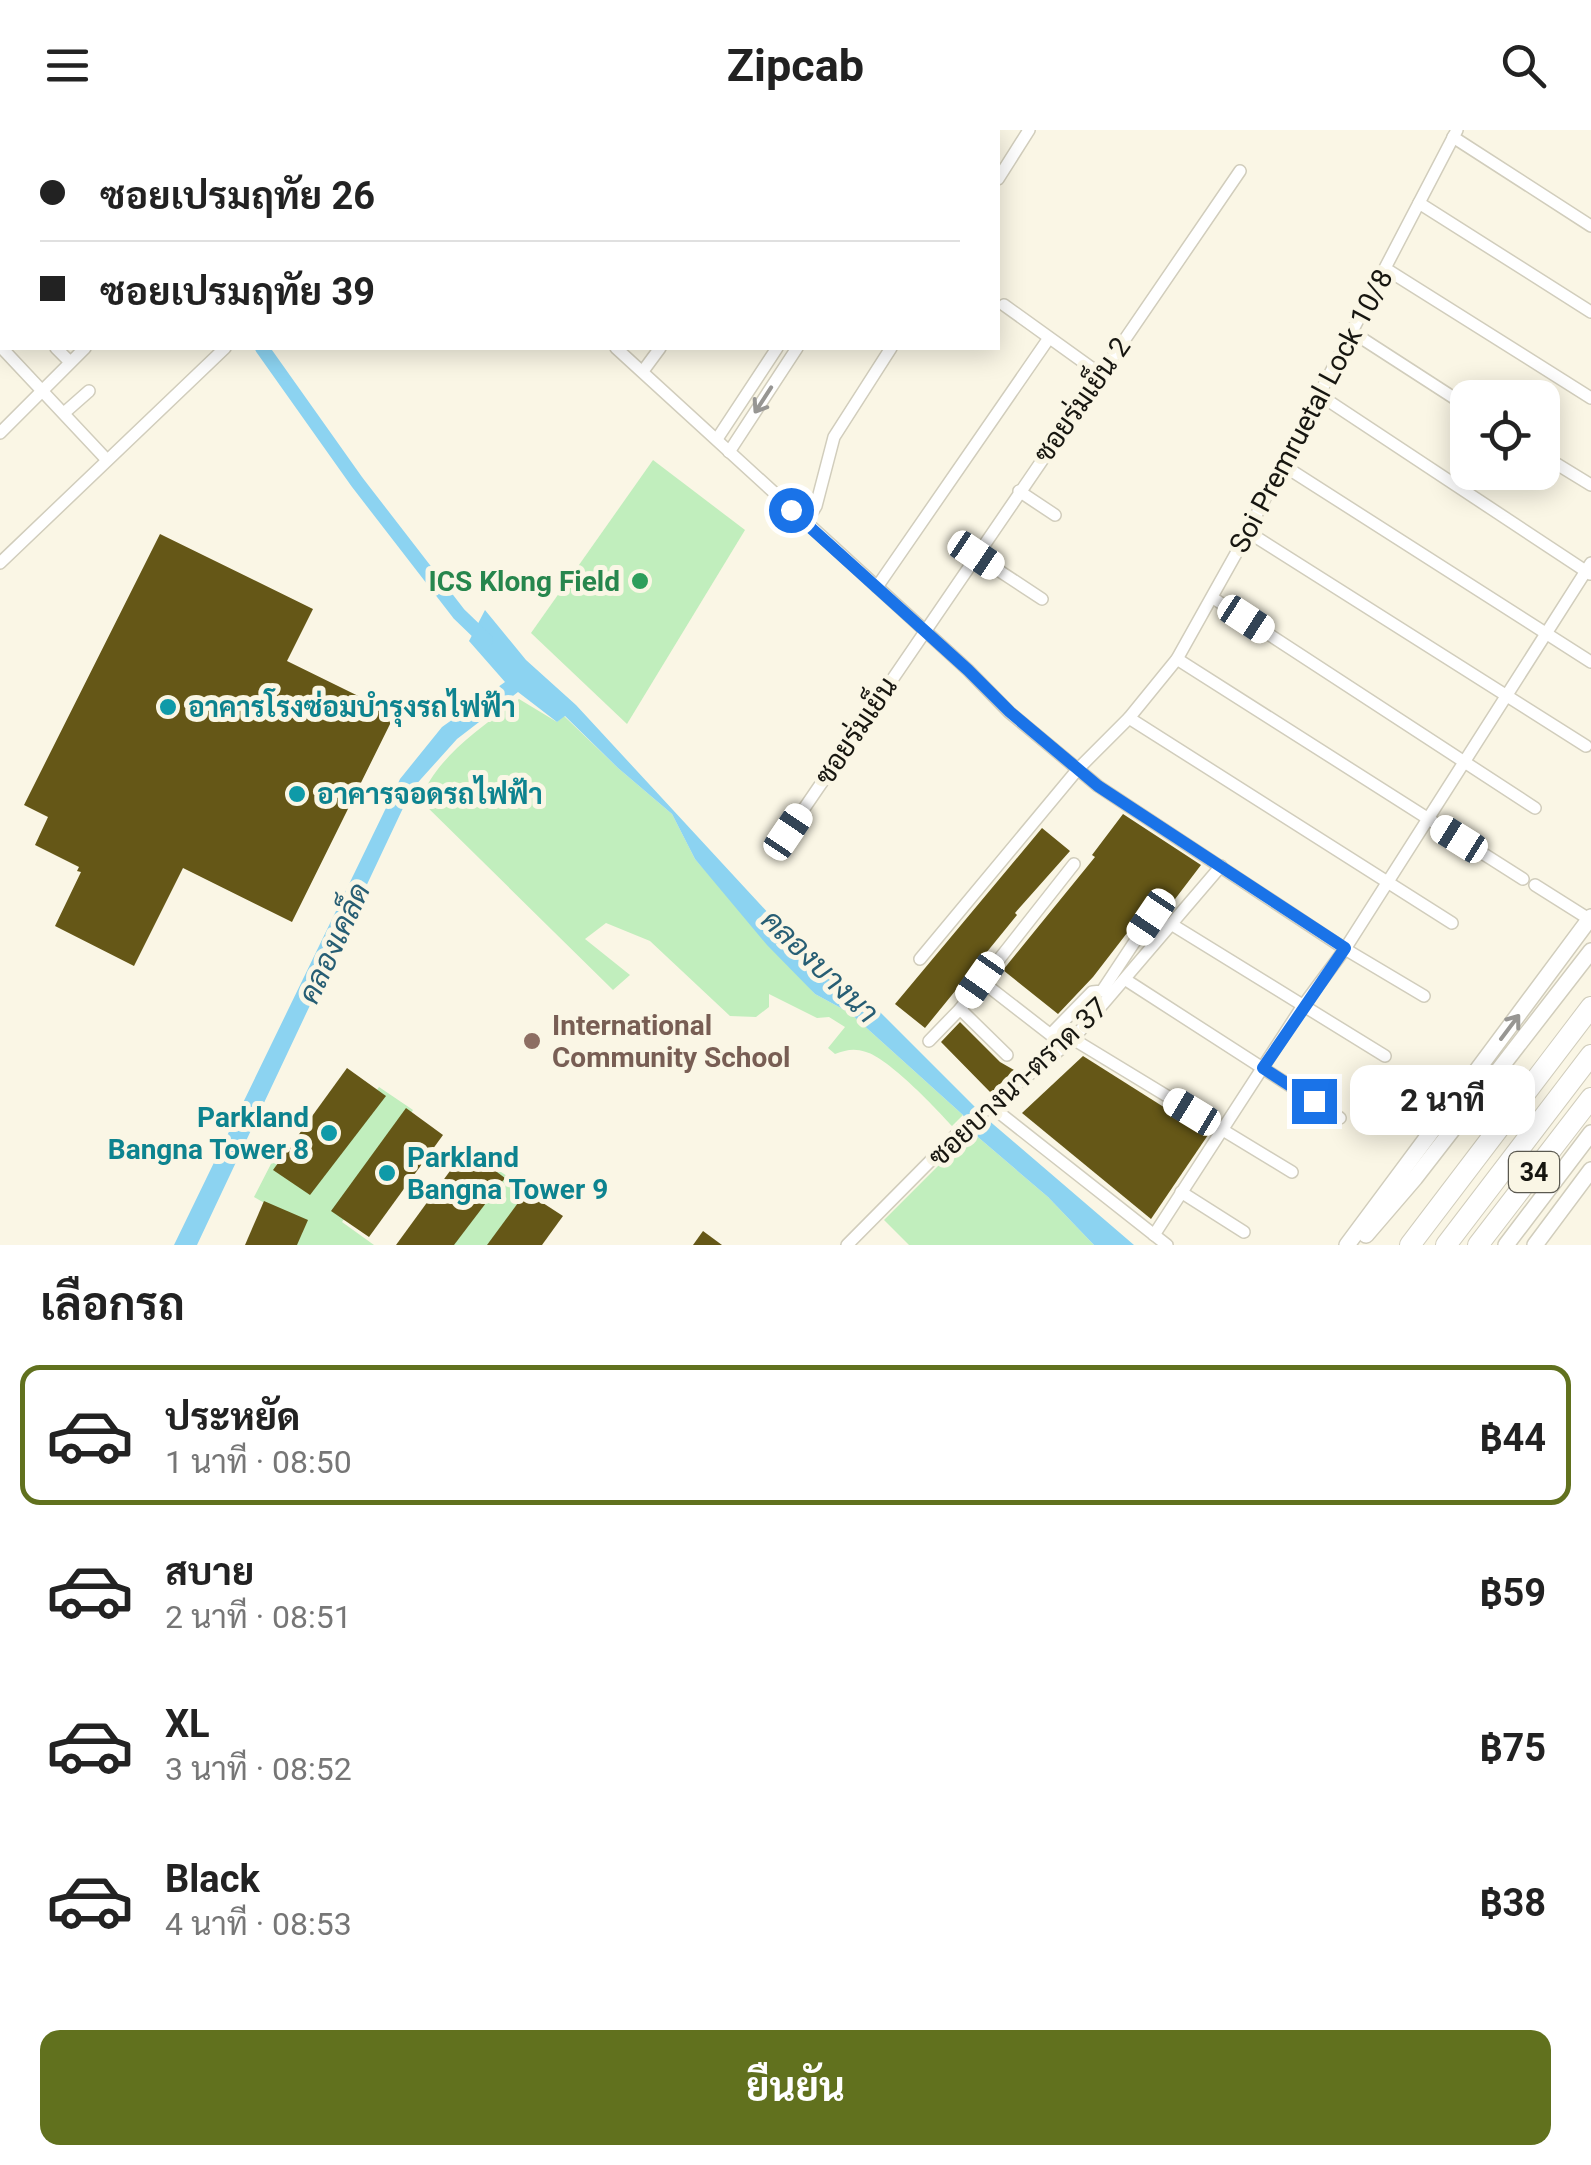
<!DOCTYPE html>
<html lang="th">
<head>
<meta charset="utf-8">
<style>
	body { margin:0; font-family:Roboto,Sarabun,sans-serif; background:#f2f2f2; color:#222; height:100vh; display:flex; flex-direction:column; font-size:38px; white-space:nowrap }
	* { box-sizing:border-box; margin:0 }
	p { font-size:32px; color:#767676 }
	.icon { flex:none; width:55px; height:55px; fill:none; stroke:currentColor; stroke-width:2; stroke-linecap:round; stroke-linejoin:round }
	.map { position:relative; height:1115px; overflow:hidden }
	.details { display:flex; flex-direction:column; background:#fff; flex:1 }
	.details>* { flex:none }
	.banner { position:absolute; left:0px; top:0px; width:1000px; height:220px; box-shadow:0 5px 25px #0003; display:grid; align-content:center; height:220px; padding:0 40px; background:#fff }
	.controls { position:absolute; left:1450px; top:250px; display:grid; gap:20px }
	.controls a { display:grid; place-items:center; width:110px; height:110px; border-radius:20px; background:#fff; box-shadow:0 5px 25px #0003; font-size:50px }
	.end { position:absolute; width:45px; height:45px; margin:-22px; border:12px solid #1a73e8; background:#fff; box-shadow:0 0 0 5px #fff }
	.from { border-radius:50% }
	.bubble { position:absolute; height:70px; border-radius:20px; background:#fff; box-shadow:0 5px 25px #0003; font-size:32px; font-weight:700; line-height:70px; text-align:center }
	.car { position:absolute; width:30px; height:60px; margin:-30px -15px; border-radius:12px; box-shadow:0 0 8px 2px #0007; background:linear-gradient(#fff 24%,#345 0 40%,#fff 0 76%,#345 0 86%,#fff 0) }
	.banner b { display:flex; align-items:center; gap:35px; height:95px; font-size:38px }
	.banner b+b { border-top:2px solid #e0e0e0 }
	.banner i { width:25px; height:25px; background:#222 }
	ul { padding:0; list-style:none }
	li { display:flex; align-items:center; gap:30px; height:140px; margin:0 20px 15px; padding:0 20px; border:5px solid transparent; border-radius:20px }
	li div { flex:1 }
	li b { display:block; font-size:38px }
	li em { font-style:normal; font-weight:700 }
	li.on { border-color:#61711e }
	li>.icon { width:90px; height:90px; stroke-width:1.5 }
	h2 { padding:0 40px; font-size:45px; line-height:120px }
	.primary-button { display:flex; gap:20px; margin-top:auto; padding:20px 40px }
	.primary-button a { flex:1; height:115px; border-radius:20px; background:#61711e; color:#fff; font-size:40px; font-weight:700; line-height:115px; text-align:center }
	header { display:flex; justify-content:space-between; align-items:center; height:130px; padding:0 40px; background:#fff; font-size:45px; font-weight:700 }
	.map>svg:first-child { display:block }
	.green { fill:#c1eebd }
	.water { fill:#8cd3f1 }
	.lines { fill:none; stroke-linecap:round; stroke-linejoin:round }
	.canal { stroke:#8cd3f1; stroke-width:14 }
	.building { fill:#655717 }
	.street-casing { stroke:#d1cdbc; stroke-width:14 }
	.secondary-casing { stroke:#d1cdbc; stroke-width:18 }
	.highway-casing { stroke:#d1cdbc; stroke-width:22 }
	.street { stroke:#fff; stroke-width:11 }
	.secondary { stroke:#fff; stroke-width:15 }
	.highway { stroke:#fff; stroke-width:20 }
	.oneway { stroke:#979693 }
	.route { stroke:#1a73e8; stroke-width:12 }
	.leisure-dot { fill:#2e9e5b; stroke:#faf6e5; stroke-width:4 }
	.culture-dot { fill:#0f9aa8; stroke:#faf6e5; stroke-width:4 }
	.education-dot { fill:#8d6e63; stroke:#faf6e5; stroke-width:4 }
	.labels { text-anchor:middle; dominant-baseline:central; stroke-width:10; stroke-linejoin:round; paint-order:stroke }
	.shield { fill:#faf6e5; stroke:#5b5950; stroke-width:2.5 }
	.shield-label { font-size:25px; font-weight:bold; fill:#171610 }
	.street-label { font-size:28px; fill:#171610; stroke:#faf6e5 }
	.leisure-label { font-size:28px; font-weight:bold; fill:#27864d; stroke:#faf6e5; text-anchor:end }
	.culture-label { font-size:28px; font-weight:bold; fill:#0d838f; stroke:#faf6e5; text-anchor:start }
	.education-label { font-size:28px; font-weight:bold; fill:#785e54; stroke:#faf6e5; text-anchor:start }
	.water-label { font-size:30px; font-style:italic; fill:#275e74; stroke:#faf6e5 }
</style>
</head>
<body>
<header><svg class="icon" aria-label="menu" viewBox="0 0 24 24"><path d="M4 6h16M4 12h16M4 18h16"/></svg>Zipcab<svg class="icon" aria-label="search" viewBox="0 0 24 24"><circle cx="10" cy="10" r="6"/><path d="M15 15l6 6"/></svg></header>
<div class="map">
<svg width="1591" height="1115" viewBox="0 0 1591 1115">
	<rect width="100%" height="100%" fill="#faf6e5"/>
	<g class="green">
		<path d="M653,330L745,400L627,594L531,503Z"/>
		<path d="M519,569L557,592L564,586L618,638L672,684L695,729L815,864L850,883L963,985L952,996C936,978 888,928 866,922C854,918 846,920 835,924L828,918L845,897L829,887L817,888L769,864V877L756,887L730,886L650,811L606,793L585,809L630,845L613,860L420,670C438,625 482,597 519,569Z"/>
		<path d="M379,957L413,980L342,1092L374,1115H292L301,1094L254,1067L272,1032L311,1053Z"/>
		<path d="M972,1002L1048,1067L1094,1115H909L884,1090Z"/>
		<path d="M498,1040L533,1063L496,1115H446Z"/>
	</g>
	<path class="water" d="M485,480L526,530L576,575L783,799L874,876L987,989L1134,1115H1094L1048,1067L972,1002L963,985L850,883L815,864L767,815L695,729L672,684L618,638L565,586L557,592L518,562L457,609L412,659L197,1115H174L400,649L442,597L505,552L469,511Z"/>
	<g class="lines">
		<g class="canal">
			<path d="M87,0L89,2"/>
			<path d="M262,218L357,352L459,484L486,510"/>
		</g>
	</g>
	<g class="building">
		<path d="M160,404L313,479L287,531L395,584L292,792L183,738L134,836L55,796L81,742L77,741L79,737L35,715L48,687L24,675Z"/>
		<path d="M1123,684L1201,735L1169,777L1157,769L1144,781L1093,847L1058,884L1003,840L1095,727L1092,725Z"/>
		<path d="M1042,698L1070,721L1015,783L1017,785L925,898L895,874Z"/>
		<path d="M960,892L1000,932L1014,940L991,963L941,912Z"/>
		<path d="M1083,926L1208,1005L1151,1089L1022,983Z"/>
		<path d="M347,938L386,966L310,1065L273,1040Z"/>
		<path d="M406,978L443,1005L369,1107L331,1081Z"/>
		<path d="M466,1019L505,1048L454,1115H396Z"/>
		<path d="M526,1062L563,1086L542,1115H487Z"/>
		<path d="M264,1071L308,1090L297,1115H245Z"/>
		<path d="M703,1101L722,1115H693Z"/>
	</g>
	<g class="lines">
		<g class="street-casing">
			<g id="street">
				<path d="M381,0L383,2"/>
				<path d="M219,2L222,0"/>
				<path d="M338,2L341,0"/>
				<path d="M454,2L457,0"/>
				<path d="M684,2L687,0"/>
				<path d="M750,2L752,0"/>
				<path d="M818,2L820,0"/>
				<path d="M918,2L920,0"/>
				<path d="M938,2L940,0"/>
				<path d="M1453,7L1591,96"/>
				<path d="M998,49L1029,0"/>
				<path d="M1419,73L1591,182"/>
				<path d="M1386,139L1591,268"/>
				<path d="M0,153L2,150"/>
				<path d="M1004,175L1100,244"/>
				<path d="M1352,202L1468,277"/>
				<path d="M0,216L107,330"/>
				<path d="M56,218L70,232"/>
				<path d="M616,218L968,540L1009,582L1098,656L1345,819L1424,866"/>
				<path d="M643,241L660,218"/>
				<path d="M1318,264L1590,444"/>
				<path d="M64,283L89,261"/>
				<path d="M0,303L85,218"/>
				<path d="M717,309L777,218"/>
				<path d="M729,322L797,218"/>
				<path d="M1542,325L1591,355"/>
				<path d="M1281,334L1591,532"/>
				<path d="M1019,361L1055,385"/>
				<path d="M806,393L816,376L834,307L891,218"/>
				<path d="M1248,402L1586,616"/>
				<path d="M975,425L1042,469"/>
				<path d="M0,433L225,218"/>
				<path d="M877,457L1049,208"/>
				<path d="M1213,468L1535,678"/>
				<path d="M1177,529L1523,749"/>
				<path d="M1129,588L1452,793"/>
				<path d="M788,702L1240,41"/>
				<path d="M1535,755L1589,789"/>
				<path d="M1171,794L1385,926"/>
				<path d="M920,829L1078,639L1129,588L1177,529L1238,420L1457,0"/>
				<path d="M980,850L1056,909"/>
				<path d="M1126,850L1340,988"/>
				<path d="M960,879L1007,925"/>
				<path d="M1051,904L1092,862L1102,861L1151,787"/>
				<path d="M1073,909L1292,1042"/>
				<path d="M929,911L960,879L1074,734"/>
				<path d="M992,977L1167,1115"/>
				<path d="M1181,1062L1244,1102"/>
				<path d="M1154,1105L1302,877L1345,819L1591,433"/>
				<path d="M847,1115L962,999L1073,909L1221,736"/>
			</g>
		</g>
		<g class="secondary-casing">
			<g id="secondary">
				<path d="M1366,1105L1415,1048L1591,821"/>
				<path d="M1347,1115L1591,787"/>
				<path d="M1506,1115L1591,1003"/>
				<path d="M1535,1115L1591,1040"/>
			</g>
		</g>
		<g class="highway-casing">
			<g id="highway">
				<path d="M1410,1115L1591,877"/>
				<path d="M1446,1115L1591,925"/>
				<path d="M1478,1115L1591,968"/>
			</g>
		</g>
		<use href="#street" class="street"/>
		<use href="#secondary" class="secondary"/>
		<use href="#highway" class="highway"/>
	</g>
	<defs><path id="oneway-shaft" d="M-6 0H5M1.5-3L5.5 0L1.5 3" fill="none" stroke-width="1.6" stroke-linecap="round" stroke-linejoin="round" transform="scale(2.5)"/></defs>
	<g class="oneway">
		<use href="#oneway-shaft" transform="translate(763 270) rotate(123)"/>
		<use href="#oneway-shaft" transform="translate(1510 897) rotate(-53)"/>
	</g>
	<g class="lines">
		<path class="route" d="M791,380L968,540L1010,582L1098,656L1345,818L1263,938L1314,971"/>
	</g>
	<circle class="leisure-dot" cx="640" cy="451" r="10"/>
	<g class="culture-dot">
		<circle cx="168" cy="577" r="10"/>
		<circle cx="297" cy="664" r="10"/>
		<circle cx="329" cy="1003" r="10"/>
		<circle cx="387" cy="1043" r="10"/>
	</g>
	<circle class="education-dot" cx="532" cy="911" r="10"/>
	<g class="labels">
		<rect class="shield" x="1509" y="1022" width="50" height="40" rx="8"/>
		<g class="shield-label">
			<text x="1534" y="1042">34</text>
		</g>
		<g class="street-label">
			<text transform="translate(1082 270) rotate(-55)">ซอยร่มเย็น 2</text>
			<text transform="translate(1311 281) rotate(-62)">Soi Premruetal Lock 10/8</text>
			<text transform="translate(856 601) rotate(-56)">ซอยร่มเย็น</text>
			<text transform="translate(1018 952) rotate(-43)">ซอยบางนา-ตราด 37</text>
		</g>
		<g class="leisure-label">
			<text x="620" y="451">ICS Klong Field</text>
		</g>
		<g class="culture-label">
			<text x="188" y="577">อาคารโรงซ่อมบำรุงรถไฟฟ้า</text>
			<text x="317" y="664">อาคารจอดรถไฟฟ้า</text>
			<text x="309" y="987" text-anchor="end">Parkland<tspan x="309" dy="32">Bangna Tower 8</tspan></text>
			<text x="407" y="1027">Parkland<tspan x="407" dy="32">Bangna Tower 9</tspan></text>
		</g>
		<g class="education-label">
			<text x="552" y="895">International<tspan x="552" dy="32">Community School</tspan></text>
		</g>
		<g class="water-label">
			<text transform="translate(334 813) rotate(-65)">คลองเคล็ด</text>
			<text transform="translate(820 836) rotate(44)">คลองบางนา</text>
		</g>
	</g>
</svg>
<div class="controls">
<a><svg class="icon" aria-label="locate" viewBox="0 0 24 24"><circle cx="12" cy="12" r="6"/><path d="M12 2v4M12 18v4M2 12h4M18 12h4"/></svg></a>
</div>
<i class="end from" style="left:791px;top:380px"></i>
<i class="end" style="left:1314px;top:971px"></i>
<div class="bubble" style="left:1350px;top:935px;width:185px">2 นาที</div>
<i class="car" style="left:976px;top:425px;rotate:124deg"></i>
<i class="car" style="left:1246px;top:489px;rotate:123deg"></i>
<i class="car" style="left:788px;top:702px;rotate:34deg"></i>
<i class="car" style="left:1459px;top:709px;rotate:302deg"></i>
<i class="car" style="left:1151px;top:787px;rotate:214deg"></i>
<i class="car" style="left:980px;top:850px;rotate:215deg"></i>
<i class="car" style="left:1192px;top:982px;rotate:301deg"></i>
<div class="banner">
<b><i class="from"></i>ซอยเปรมฤทัย 26</b>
<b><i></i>ซอยเปรมฤทัย 39</b>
</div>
</div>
<section class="details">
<h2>เลือกรถ</h2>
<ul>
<li class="on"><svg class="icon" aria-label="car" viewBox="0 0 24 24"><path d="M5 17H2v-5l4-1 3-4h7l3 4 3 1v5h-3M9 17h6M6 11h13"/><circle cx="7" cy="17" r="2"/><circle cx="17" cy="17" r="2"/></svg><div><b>ประหยัด</b><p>1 นาที · 08:50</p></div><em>฿44</em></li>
<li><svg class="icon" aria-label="car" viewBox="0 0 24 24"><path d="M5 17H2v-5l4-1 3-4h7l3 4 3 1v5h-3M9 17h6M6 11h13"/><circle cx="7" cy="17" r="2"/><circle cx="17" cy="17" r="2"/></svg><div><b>สบาย</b><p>2 นาที · 08:51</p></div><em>฿59</em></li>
<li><svg class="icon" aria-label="car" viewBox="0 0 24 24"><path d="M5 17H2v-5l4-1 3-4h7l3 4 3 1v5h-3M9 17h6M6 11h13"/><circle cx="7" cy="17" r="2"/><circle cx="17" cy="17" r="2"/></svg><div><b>XL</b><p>3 นาที · 08:52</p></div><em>฿75</em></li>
<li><svg class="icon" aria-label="car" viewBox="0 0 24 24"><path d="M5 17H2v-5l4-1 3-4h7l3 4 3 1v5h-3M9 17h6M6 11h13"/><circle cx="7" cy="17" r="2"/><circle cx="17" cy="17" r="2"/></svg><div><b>Black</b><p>4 นาที · 08:53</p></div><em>฿38</em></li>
</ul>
<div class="primary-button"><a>ยืนยัน</a></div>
</section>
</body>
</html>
